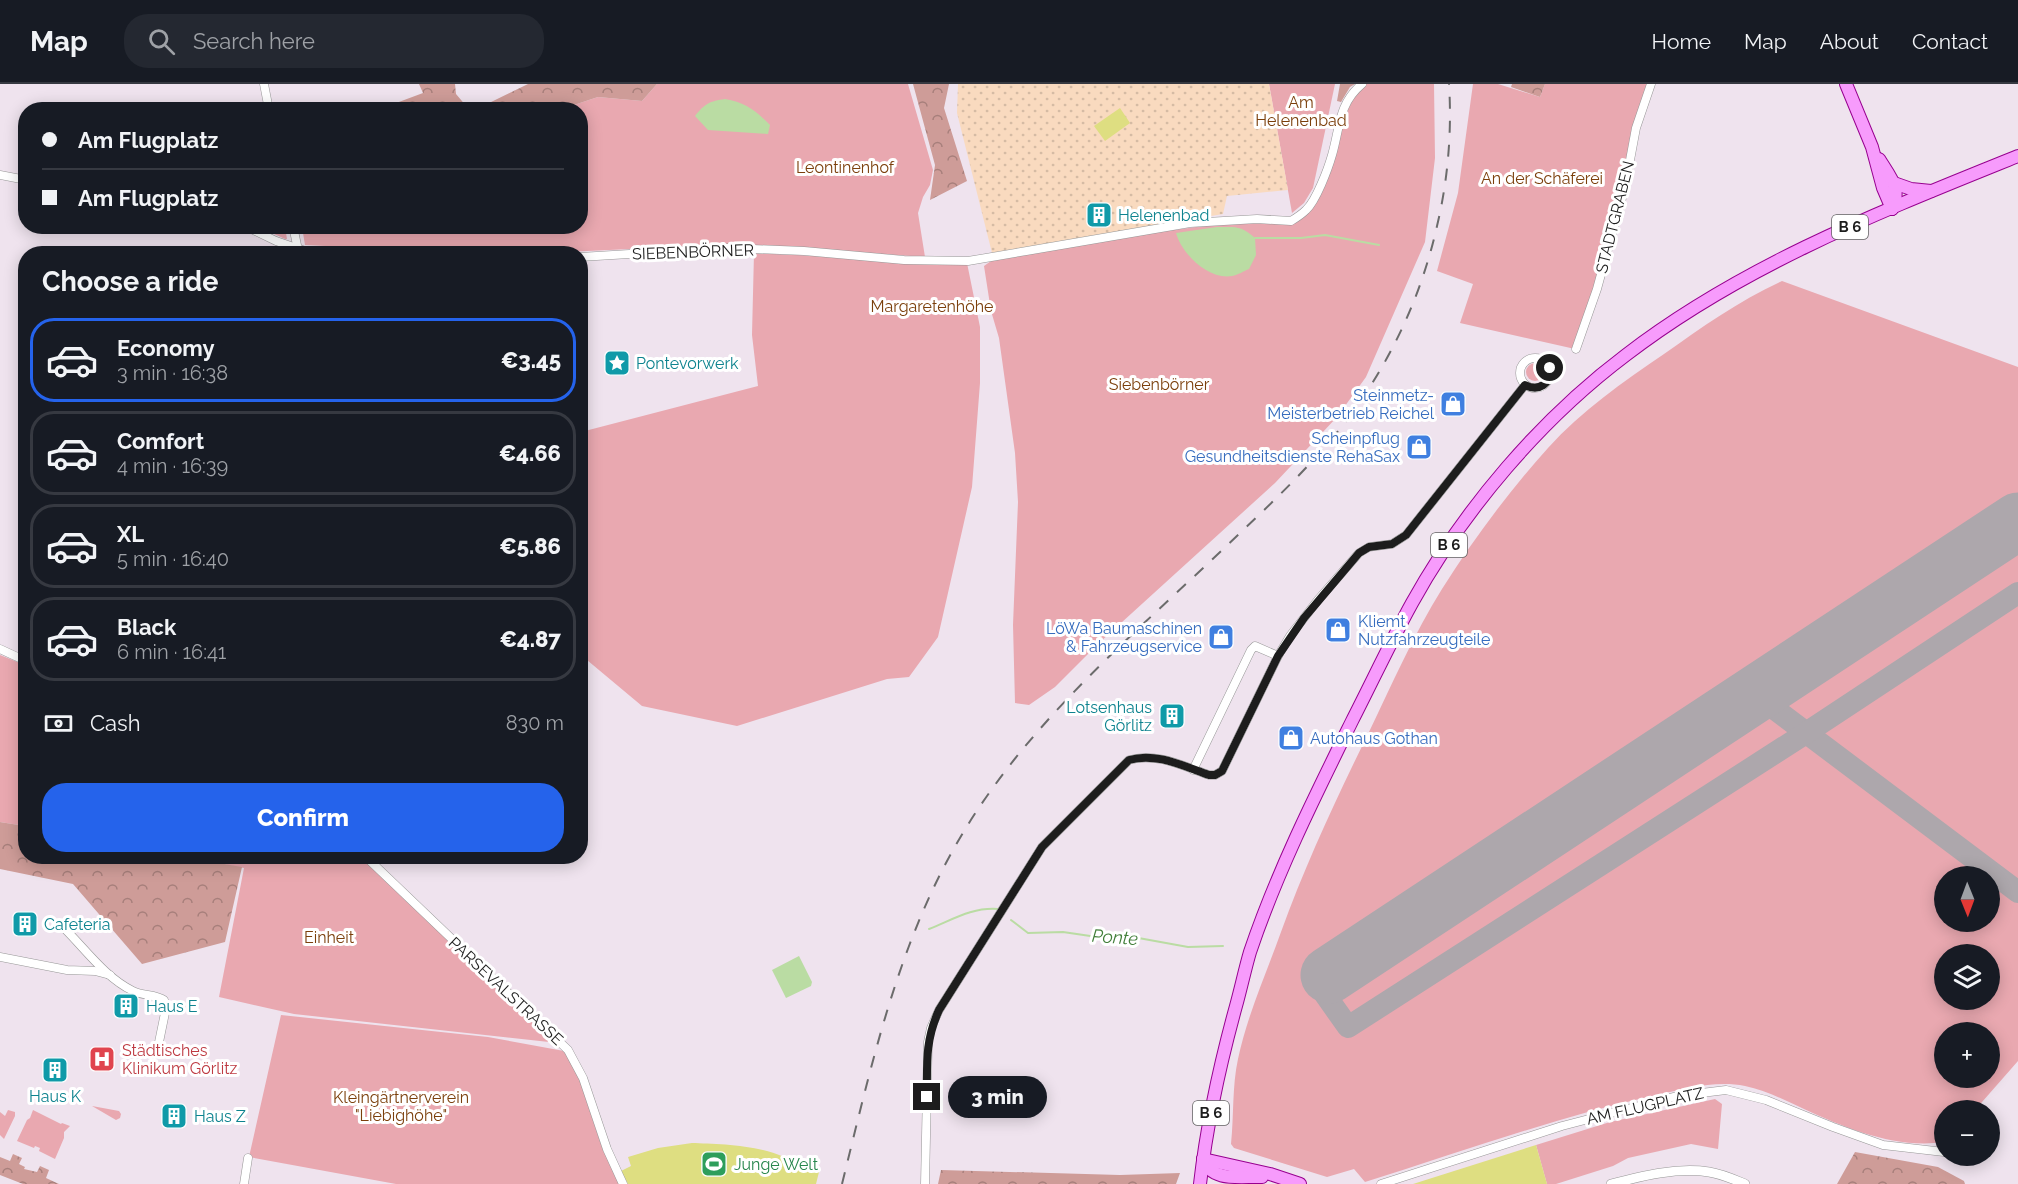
<!DOCTYPE html>
<html lang="en">
<head>
<meta charset="utf-8">
<style>
	body { margin:0; font-family:Raleway,sans-serif; background:#242831; color:#f1f3f6; height:100vh; display:flex; flex-direction:column; font-size:22px; white-space:nowrap }
	* { box-sizing:border-box; margin:0 }
	p { font-size:20px; color:#9ea1a6 }
	.icon { flex:none; width:33px; height:33px; fill:none; stroke:currentColor; stroke-width:2; stroke-linecap:round; stroke-linejoin:round }
	.map { position:relative; flex:1; overflow:hidden }
	.panel { position:absolute; left:18px; top:162px; width:570px; height:618px; display:flex; flex-direction:column; background:#171b24; border-radius:24px; box-shadow:0 3px 15px #0003 }
	.panel>* { flex:none }
	.hud { position:absolute; left:18px; top:18px; width:570px; height:132px; border-radius:24px; box-shadow:0 3px 15px #0003; display:grid; align-content:center; height:132px; padding:0 24px; background:#171b24 }
	.needle { width:39px; rotate:179deg }
	.buttons { position:absolute; left:1934px; top:782px; display:grid; gap:12px }
	.buttons a { display:grid; place-items:center; width:66px; height:66px; border-radius:50%; background:#171b24; box-shadow:0 3px 15px #0003; font-size:30px }
	.end { position:absolute; width:27px; height:27px; margin:-14px; border:8px solid #1d1d1d; background:#fff; box-shadow:0 0 0 3px #fff }
	.from { border-radius:50% }
	.bubble { position:absolute; height:42px; border-radius:21px; background:#171b24; box-shadow:0 3px 15px #0003; font-size:20px; font-weight:800; line-height:42px; text-align:center }
	.hud b { display:flex; align-items:center; gap:21px; height:57px; font-size:22px }
	.hud b+b { border-top:2px solid #363941 }
	.hud i { width:15px; height:15px; background:#f1f3f6 }
	ul { padding:0; list-style:none }
	li { display:flex; align-items:center; gap:18px; height:84px; margin:0 12px 9px; padding:0 12px; border:3px solid #363941; border-radius:24px }
	li div { flex:1 }
	li b { display:block; font-size:22px }
	li em { font-style:normal; font-weight:800 }
	li.active { border-color:#2563eb }
	li>.icon { width:54px; height:54px; stroke-width:1.5 }
	h2 { padding:0 24px; font-size:27px; line-height:72px }
	.pay { display:flex; align-items:center; gap:15px; height:66px; padding:0 24px; font-size:22px }
	.pay p { margin-inline-start:auto }
	.action { display:flex; gap:12px; margin-top:auto; padding:12px 24px }
	.action a { flex:1; height:69px; border-radius:24px; background:#2563eb; color:#fff; font-size:24px; font-weight:800; line-height:69px; text-align:center }
	header { display:flex; align-items:center; gap:36px; box-sizing:border-box; height:84px; padding:0 30px; background:#171b24; border-bottom:2px solid #363941 }
	header strong { font-size:28px }
	nav { display:flex; gap:33px; margin-inline-start:auto; font-size:21px }
	.search { width:420px; height:54px; background:#242831; display:flex; align-items:center; gap:15px; box-sizing:border-box; padding:0 21px; border-radius:24px; color:#9ea1a6; font-size:22px }
	.map>svg:first-child { display:block }
	.grass { fill:#e9a8b0; fill-rule:evenodd }
	.forest { fill:url(#forest-crowns) }
	.park { fill:url(#park-dots) }
	.pitch { fill:#dede81 }
	.water { fill:#badca3 }
	.lines { fill:none; stroke-linecap:round; stroke-linejoin:round }
	.stream { stroke:#badca3; stroke-width:2 }
	.taxiway { stroke:#ada7ac; stroke-width:22 }
	.runway { stroke:#ada7ac; stroke-width:57 }
	.minor-casing { stroke:#979797; stroke-width:9 }
	.tertiary-casing { stroke:#979797; stroke-width:10 }
	.primary-casing { stroke:#97008f; stroke-width:14 }
	.minor { stroke:#fff; stroke-width:8 }
	.tertiary { stroke:#fff; stroke-width:9 }
	.primary { stroke:#f79bfc; stroke-width:12 }
	.rail { stroke:#6b6b6b; stroke-width:2; stroke-dasharray:12 12; stroke-linecap:butt }
	.route { stroke:#1d1d1d; stroke-width:8 }
	.labels { text-anchor:middle; dominant-baseline:central; stroke-width:6; stroke-linejoin:round; paint-order:stroke }
	.shield { fill:#fff; stroke:#616161; stroke-width:1.5 }
	.shield-label { font-size:15px; font-weight:bold; fill:#1d1d1d }
	.park-label { font-size:16px; fill:#7b3f0b; stroke:#fff }
	.culture-label { font-size:16px; fill:#0d838f; stroke:#fff; text-anchor:start }
	.street-label { font-size:16px; fill:#1d1d1d; stroke:#fff }
	.shop-label { font-size:16px; fill:#366cbe; stroke:#fff; text-anchor:end }
	.health-label { font-size:16px; fill:#be3a42; stroke:#fff; text-anchor:start }
	.leisure-label { font-size:16px; fill:#27864d; stroke:#fff; text-anchor:start }
	.water-label { font-size:18px; font-style:italic; fill:#417e39; stroke:#fff }
</style>
</head>
<body>
<header>
<strong>Map</strong>
<div class="search"><svg class="icon" aria-label="search" viewBox="0 0 24 24"><circle cx="10" cy="10" r="6"/><path d="M15 15l6 6"/></svg>Search here</div>
<nav><a>Home</a><a>Map</a><a>About</a><a>Contact</a></nav>
</header>
<div class="map">
<svg width="2018" height="1100" viewBox="0 0 2018 1100">
	<defs>
		<pattern id="forest-crowns" width="20" height="18" patternUnits="userSpaceOnUse" patternTransform="scale(1.5)"><rect width="20" height="18" fill="#ce9c98"/><path d="M2 6a3 3 0 1 1 6 0M12 15a3 3 0 1 1 6 0" fill="none" stroke="#a77f7b"/></pattern>
		<pattern id="park-dots" width="8" height="8" patternUnits="userSpaceOnUse" patternTransform="scale(1.5)"><rect width="8" height="8" fill="#f9dabf"/><path d="M2 2h.1M6 6h.1" fill="none" stroke="#d5bba4" stroke-width="1.8" stroke-linecap="round"/></pattern>
	</defs>
	<rect width="100%" height="100%" fill="#efe3ee"/>
	<g class="grass">
		<path d="M657,0H908L933,86L930,101L923,113L918,129L925,173L739,160L544,169H466L305,161L302,143L580,142V26L562,25L598,13L642,17Z"/>
		<path d="M1269,0H1335L1313,104L1304,119L1292,129Z"/>
		<path d="M1362,0H1434L1435,74L1425,158L1366,293L1337,333L1275,399L1099,559L1055,603L1029,621L1015,619L1013,541L1018,418L1015,369L999,254L991,227L984,182L991,177L1144,150L1226,139H1292L1312,124L1348,12Z"/>
		<path d="M1473,0H1498L1540,13L1545,0H1649L1623,104L1575,265L1460,239L1473,200L1437,187L1458,109Z"/>
		<path d="M259,143H285L287,155H285Z"/>
		<path d="M754,169L967,179L980,243V299L972,403L938,553L909,593L887,595L737,642L642,622L581,571V348L758,302L752,251Z"/>
		<path d="M1782,197L2018,283V977L1975,1026H1944V1058C1896,1065 1848,1045 1804,1025C1786,1017 1766,1006 1745,1002C1715,996 1686,1005 1656,1011C1557,1033 1461,1068 1365,1098L1354,1085L1327,1093L1234,1064L1231,1060C1234,1032 1232,1002 1238,975C1247,932 1266,890 1281,848C1306,779 1337,713 1369,648C1392,600 1414,550 1442,505C1473,456 1509,407 1548,364C1581,327 1623,298 1664,270C1702,243 1740,216 1782,197ZM1944,792H1989V837H1944ZM1944,870H1989V915H1944ZM1944,948H1989V993H1944Z"/>
		<circle cx="1535" cy="288" r="9"/>
		<path d="M0,571L25,581V742L0,738Z"/>
		<path d="M184,773H361L558,959L294,930L219,913L244,784Z"/>
		<path d="M281,931L488,953L564,967L576,985L603,1066L620,1100H396L249,1073Z"/>
		<path d="M1715,1015L1722,1020L1718,1065L1691,1060L1628,1074L1613,1082L1556,1100H1547L1536,1061L1610,1038Z"/>
		<path d="M92,1022L119,1027L121,1030L120,1034L116,1036Z"/>
		<path d="M8,1026L15,1028V1032L4,1055L0,1051V1028L5,1032Z"/>
		<path d="M33,1026L61,1040L62,1039L70,1042L64,1048V1054L55,1075L39,1067L40,1064L35,1062L34,1064L17,1057L27,1036L30,1034Z"/>
	</g>
	<g class="forest">
		<path d="M419,0H455L456,10L467,23L489,19L528,0H657L642,17L598,13L562,25H388V22L423,9Z"/>
		<path d="M913,0H949L944,24L967,97L930,116L935,81Z"/>
		<path d="M1340,0H1355L1350,3L1341,18L1337,17Z"/>
		<path d="M1512,0H1545L1540,13L1511,3Z"/>
		<path d="M0,738L25,742L26,772L184,773L242,783L225,858L142,880L73,800L0,785Z"/>
		<path d="M1855,1068L1938,1083L1964,1097L1965,1100H1837Z"/>
		<path d="M13,1070L22,1074L19,1080L25,1083L24,1085L37,1088L40,1082L49,1086L46,1094L59,1100H23L0,1091V1073L10,1077Z"/>
		<path d="M941,1086L1120,1091L1180,1089L1176,1100H938Z"/>
	</g>
	<path class="park" d="M958,0H1269L1288,106L1227,112L1223,130L992,169L957,29Z"/>
	<g class="pitch">
		<path d="M1120,24L1130,39L1105,57L1094,42Z"/>
		<path d="M692,1059C721,1060 781,1061 800,1085L820,1084L816,1100H628L621,1087L631,1082L628,1073L658,1064Z"/>
		<path d="M1536,1061L1547,1100H1413Z"/>
	</g>
	<g class="water">
		<path d="M725,15C745,18 756,27 770,41L768,50L708,46L695,32C704,20 710,17 725,15Z"/>
		<path d="M1217,143C1235,143 1241,141 1255,154L1256,171L1249,185C1244,187 1238,191 1232,192C1208,196 1182,170 1176,149Z"/>
		<path d="M799,872L812,898L811,902L786,914L772,886Z"/>
	</g>
	<g class="lines">
		<g class="stream">
			<path d="M1255,154H1301L1325,151L1379,161"/>
			<path d="M1011,836L1028,849L1063,848L1104,854L1133,853L1188,863L1223,862"/>
			<path d="M929,845C952,836 972,823 998,825"/>
		</g>
		<g class="taxiway">
			<path d="M1756,611L2018,808"/>
			<path d="M1329,891L1324,909L1348,943L1806,649L2018,509"/>
		</g>
		<path class="runway" d="M1329,891L2018,437"/>
		<g class="minor-casing">
			<g id="minor">
				<path d="M264,0L269,26"/>
				<path d="M0,91L26,96"/>
				<path d="M245,142L276,157L314,170"/>
				<path d="M293,142L298,166"/>
				<path d="M580,173L728,164L804,167L904,176L968,177L1190,139L1257,135L1291,137C1296,134 1302,130 1306,126C1316,117 1328,85 1332,71C1340,44 1338,20 1362,0"/>
				<path d="M1576,265L1597,205L1625,103L1636,44L1651,0"/>
				<circle cx="1535" cy="289" r="15"/>
				<path d="M0,565L26,577"/>
				<path d="M1193,686L1251,566L1255,562L1278,572"/>
				<path d="M365,772L568,966L583,994L607,1065L623,1100"/>
				<path d="M65,845C86,866 106,894 133,907C143,912 155,910 164,916L166,924L158,963"/>
				<path d="M0,873L67,886L95,887L110,891"/>
				<path d="M244,1100L248,1074"/>
				<path d="M925,1100L928,958L931,944L939,926L1042,763L1129,676C1156,668 1183,682 1209,691H1215L1222,687L1278,572L1290,552L1318,516L1359,469L1369,463L1392,460L1406,451L1525,301"/>
				<path d="M1381,1100L1562,1042L1677,1012L1726,1006L1766,1016L1833,1043L1883,1061L1944,1068"/>
			</g>
		</g>
		<g class="tertiary-casing">
			<path id="tertiary" d="M1611,1100C1642,1092 1677,1083 1709,1088C1722,1090 1733,1095 1745,1100"/>
		</g>
		<g class="primary-casing">
			<g id="primary">
				<path d="M1846,0L1872,63L1883,104L1892,125"/>
				<path d="M1879,75C1890,93 1902,105 1892,125"/>
				<path d="M1894,99L1911,105L1931,107"/>
				<path d="M1203,1075L1270,1090L1300,1100"/>
				<path d="M1203,1075C1212,1099 1241,1092 1262,1093"/>
				<path d="M1200,1100C1207,1039 1220,980 1236,922C1241,904 1245,885 1250,868C1277,788 1315,712 1352,637C1372,598 1391,557 1412,519C1464,425 1541,335 1626,271C1743,181 1882,127 2018,72"/>
			</g>
		</g>
		<use href="#minor" class="minor"/>
		<use href="#tertiary" class="tertiary"/>
		<use href="#primary" class="primary"/>
		<path class="rail" d="M842,1100C876,963 904,829 987,712C1057,612 1153,533 1240,449C1280,411 1322,371 1355,325C1394,270 1422,209 1437,142C1448,96 1452,47 1449,0"/>
	</g>
	<g class="lines">
		<path class="route" d="M927,1013C927,979 925,957 939,926L1042,763L1129,676C1156,668 1183,682 1209,691H1215L1222,687L1278,572L1304,534L1359,469L1369,463L1392,460L1406,451L1525,301C1539,308 1551,300 1550,284"/>
	</g>
	<defs>
		<g id="building-square" transform="scale(1.35)"><rect x="-9" y="-9" width="18" height="18" rx="4" fill="#0f9aa8" stroke="#fff"/><path d="M-4-6H4V6H1V3H-1V6H-4ZM-2.5-4.3h1.7v1.8h-1.7ZM.8-4.3h1.7v1.8H.8ZM-2.5-1h1.7V.8h-1.7ZM.8-1h1.7V.8H.8Z" fill="#fff"/></g>
		<g id="sight-square" transform="scale(1.35)"><rect x="-9" y="-9" width="18" height="18" rx="4" fill="#0f9aa8" stroke="#fff"/><path d="M0-6L1.8-2.2L6-1.7L2.9 1.2L3.7 5.4L0 3.3L-3.7 5.4L-2.9 1.2L-6-1.7L-1.8-2.2Z" fill="#fff"/></g>
		<g id="shop-square" transform="scale(1.35)"><rect x="-9" y="-9" width="18" height="18" rx="4" fill="#3f7fe0" stroke="#fff"/><path d="M-5-2.5h2.3a2.7 3.5 0 0 1 5.4 0H5L5.5 6h-11ZM-1.5-2.5h3a1.5 2.3 0 0 0-3 0Z" fill="#fff"/></g>
		<g id="hospital-square" transform="scale(1.35)"><rect x="-9" y="-9" width="18" height="18" rx="4" fill="#e0444e" stroke="#fff"/><path d="M-5-5h3v3.5h4V-5h3V5h-3V1.5h-4V5h-3Z" fill="#fff"/></g>
		<g id="stadium-square" transform="scale(1.35)"><rect x="-9" y="-9" width="18" height="18" rx="4" fill="#2e9e5b" stroke="#fff"/><path d="M0-5a6.5 5 0 1 0 0 10a6.5 5 0 1 0 0-10ZM-3.5-1.8h7v3.6h-7Z" fill="#fff"/></g>
	</defs>
	<g fill-rule="evenodd">
		<use href="#building-square" x="1099" y="131"/>
		<use href="#sight-square" x="617" y="279"/>
		<use href="#shop-square" x="1453" y="320"/>
		<use href="#shop-square" x="1419" y="363"/>
		<use href="#shop-square" x="1338" y="546"/>
		<use href="#shop-square" x="1221" y="553"/>
		<use href="#building-square" x="1172" y="632"/>
		<use href="#shop-square" x="1291" y="654"/>
		<use href="#building-square" x="25" y="840"/>
		<use href="#building-square" x="126" y="922"/>
		<use href="#hospital-square" x="102" y="975"/>
		<use href="#building-square" x="55" y="986"/>
		<use href="#building-square" x="174" y="1032"/>
		<use href="#stadium-square" x="714" y="1080"/>
	</g>
	<g class="labels">
		<g class="shield">
			<rect x="1832" y="131" width="36" height="24" rx="4.5"/>
			<rect x="1431" y="449" width="36" height="24" rx="4.5"/>
			<rect x="1193" y="1017" width="36" height="24" rx="4.5"/>
		</g>
		<g class="shield-label">
			<text x="1850" y="143">B 6</text>
			<text x="1449" y="461">B 6</text>
			<text x="1211" y="1029">B 6</text>
		</g>
		<g class="park-label">
			<text x="1301" y="18">Am<tspan x="1301" dy="18">Helenenbad</tspan></text>
			<text x="845" y="83">Leontinenhof</text>
			<text x="1542" y="94">An der Schäferei</text>
			<text x="932" y="222">Margaretenhöhe</text>
			<text x="1159" y="300">Siebenbörner</text>
			<text x="329" y="853">Einheit</text>
			<text x="401" y="1013">Kleingärtnerverein<tspan x="401" dy="18">"Liebighöhe"</tspan></text>
		</g>
		<g class="culture-label">
			<text x="1118" y="131">Helenenbad</text>
			<text x="636" y="279">Pontevorwerk</text>
			<text x="1152" y="623" text-anchor="end">Lotsenhaus<tspan x="1152" dy="18">Görlitz</tspan></text>
			<text x="44" y="840">Cafeteria</text>
			<text x="146" y="922">Haus E</text>
			<text x="55" y="1012" text-anchor="middle">Haus K</text>
			<text x="194" y="1032">Haus Z</text>
		</g>
		<g class="street-label">
			<text transform="translate(1615 133) rotate(-76)">STADTGRABEN</text>
			<text transform="translate(693 168) rotate(-2)">SIEBENBÖRNER</text>
			<text transform="translate(506 907) rotate(43)">PARSEVALSTRASSE</text>
			<text transform="translate(1645 1022) rotate(-13)">AM FLUGPLATZ</text>
		</g>
		<g class="shop-label">
			<text x="1434" y="311">Steinmetz-<tspan x="1434" dy="18">Meisterbetrieb Reichel</tspan></text>
			<text x="1400" y="354">Scheinpflug<tspan x="1400" dy="18">Gesundheitsdienste RehaSax</tspan></text>
			<text x="1358" y="537" text-anchor="start">Kliemt<tspan x="1358" dy="18">Nutzfahrzeugteile</tspan></text>
			<text x="1202" y="544">LöWa Baumaschinen<tspan x="1202" dy="18">&amp; Fahrzeugservice</tspan></text>
			<text x="1310" y="654" text-anchor="start">Autohaus Gothan</text>
		</g>
		<g class="health-label">
			<text x="122" y="966">Städtisches<tspan x="122" dy="18">Klinikum Görlitz</tspan></text>
		</g>
		<g class="leisure-label">
			<text x="734" y="1080">Junge Welt</text>
		</g>
		<g class="water-label">
			<text transform="translate(1115 853) rotate(4)">Ponte</text>
		</g>
	</g>
</svg>
<div class="buttons">
<a><svg class="needle" viewBox="-14 -14 28 28"><path d="M0-13l5 13h-10z" fill="#e53935"/><path d="M0 13l5-13h-10z" fill="#9ea1a6"/></svg></a>
<a><svg class="icon" aria-label="layers" viewBox="0 0 24 24"><path d="M12 4l9 5-9 5-9-5zM3 14l9 5 9-5"/></svg></a>
<a>+</a>
<a>−</a>
</div>
<i class="end from" style="left:1550px;top:284px"></i>
<i class="end" style="left:927px;top:1013px"></i>
<div class="bubble" style="left:948px;top:992px;width:99px">3 min</div>
<div class="hud">
<b><i class="from"></i>Am Flugplatz</b>
<b><i></i>Am Flugplatz</b>
</div>
<section class="panel">
<h2>Choose a ride</h2>
<ul>
<li class="active"><svg class="icon" aria-label="car" viewBox="0 0 24 24"><path d="M5 17H2v-5l4-1 3-4h7l3 4 3 1v5h-3M9 17h6M6 11h13"/><circle cx="7" cy="17" r="2"/><circle cx="17" cy="17" r="2"/></svg><div><b>Economy</b><p>3 min · 16:38</p></div><em>€3.45</em></li>
<li><svg class="icon" aria-label="car" viewBox="0 0 24 24"><path d="M5 17H2v-5l4-1 3-4h7l3 4 3 1v5h-3M9 17h6M6 11h13"/><circle cx="7" cy="17" r="2"/><circle cx="17" cy="17" r="2"/></svg><div><b>Comfort</b><p>4 min · 16:39</p></div><em>€4.66</em></li>
<li><svg class="icon" aria-label="car" viewBox="0 0 24 24"><path d="M5 17H2v-5l4-1 3-4h7l3 4 3 1v5h-3M9 17h6M6 11h13"/><circle cx="7" cy="17" r="2"/><circle cx="17" cy="17" r="2"/></svg><div><b>XL</b><p>5 min · 16:40</p></div><em>€5.86</em></li>
<li><svg class="icon" aria-label="car" viewBox="0 0 24 24"><path d="M5 17H2v-5l4-1 3-4h7l3 4 3 1v5h-3M9 17h6M6 11h13"/><circle cx="7" cy="17" r="2"/><circle cx="17" cy="17" r="2"/></svg><div><b>Black</b><p>6 min · 16:41</p></div><em>€4.87</em></li>
</ul>
<div class="pay"><svg class="icon" aria-label="cash" viewBox="0 0 24 24"><path d="M3 7h18v10H3z"/><circle cx="12" cy="12" r="2"/></svg>Cash<p>830 m</p></div>
<div class="action"><a>Confirm</a></div>
</section>
</div>
</body>
</html>
